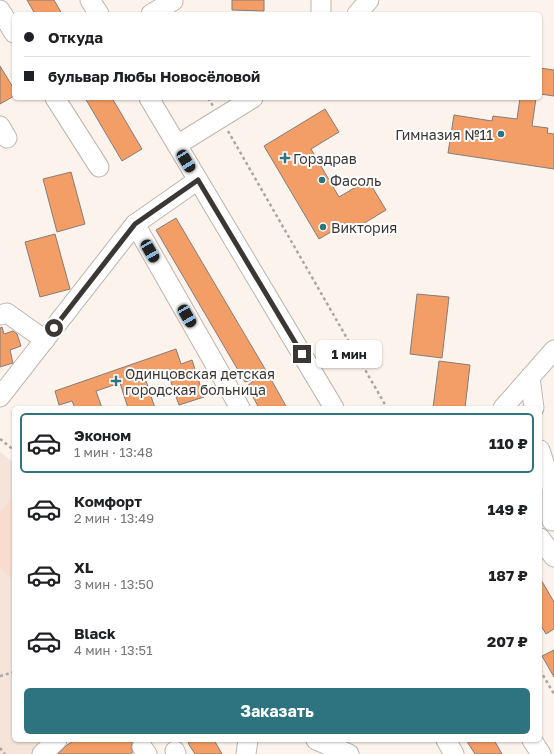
<!DOCTYPE html>
<html lang="ru">
<head>
<meta charset="utf-8">
<style>
	body { margin:0; font-family:"Golos Text",sans-serif; background:#f2f2f2; color:#202124; height:100vh; display:flex; flex-direction:column; font-size:15px; white-space:nowrap }
	* { box-sizing:border-box; margin:0 }
	p { font-size:13px; color:#757577 }
	.icon { flex:none; width:22px; height:22px; fill:none; stroke:currentColor; stroke-width:2; stroke-linecap:round; stroke-linejoin:round }
	.map { position:relative; flex:1; overflow:hidden }
	.details { position:absolute; left:12px; top:406px; width:530px; height:336px; display:flex; flex-direction:column; background:#fff; border-radius:6px; box-shadow:0 1px 3px #0004 }
	.details>* { flex:none }
	.banner { position:absolute; left:12px; top:12px; width:530px; height:88px; border-radius:6px; box-shadow:0 1px 3px #0004; display:grid; align-content:center; height:88px; padding:0 12px; background:#fff }
	.end { position:absolute; width:18px; height:18px; margin:-9px; border:5px solid #3b3735; background:#fff; box-shadow:0 0 0 2px #fff }
	.from { border-radius:50% }
	.bubble { position:absolute; height:28px; border-radius:6px; background:#fff; box-shadow:0 1px 3px #0004; font-size:13px; font-weight:700; line-height:28px; text-align:center }
	.car { position:absolute; width:12px; height:24px; margin:-12px -6px; border-radius:5px; box-shadow:0 0 3px 1px #0007; background:linear-gradient(#222 24%,#8ab4d8 0 40%,#222 0 76%,#8ab4d8 0 86%,#222 0) }
	.banner b { display:flex; align-items:center; gap:14px; height:38px; font-size:15px }
	.banner b+b { border-top:1px solid #e0e0e0 }
	.banner i { width:10px; height:10px; background:#202124 }
	ul { padding:7px 0 0; list-style:none }
	li { display:flex; align-items:center; gap:12px; height:60px; margin:0 8px 6px; padding:0 4px; border:2px solid transparent; border-radius:6px }
	li div { flex:1 }
	li b { display:block; font-size:15px }
	li em { font-style:normal; font-weight:700 }
	li.selected { border-color:#2d7480 }
	li>.icon { width:36px; height:36px; stroke-width:1.5 }
	.action { display:flex; gap:8px; margin-top:auto; padding:8px 12px }
	.action a { flex:1; height:46px; border-radius:6px; background:#2d7480; color:#fff; font-size:16px; font-weight:700; line-height:46px; text-align:center }
	.map>svg:first-child { display:block }
	.built { fill:#f5e4da }
	.green { fill:#f8ddce }
	.building { fill:#f39d67; stroke:#867d78 }
	.lines { fill:none; stroke-linecap:round; stroke-linejoin:round }
	.minor-casing { stroke:#beb5af; stroke-width:21 }
	.path { stroke:#ada5a1; stroke-width:2.5; stroke-dasharray:3 3; stroke-linecap:butt }
	.minor { stroke:#fff; stroke-width:19 }
	.route { stroke:#3b3735; stroke-width:5 }
	.poi-dot { fill:#2d7480; stroke:#fff; stroke-width:1.5 }
	.labels { text-anchor:middle; dominant-baseline:central; stroke-width:4; stroke-linejoin:round; paint-order:stroke }
	.poi-label { font-size:14px; fill:#3b3735; stroke:#fff; text-anchor:start }
</style>
</head>
<body>
<div class="map">
<svg width="554" height="754" viewBox="0 0 554 754">
	<rect width="100%" height="100%" fill="#fdf3ed"/>
	<path class="built" d="M0,452L14,463V740H46L35,754H0Z"/>
	<path class="green" d="M14,495V580L0,569V512Z"/>
	<g class="building">
		<path d="M27,0H54L62,14H35Z"/>
		<path d="M232,0H264V11L232,10Z"/>
		<path d="M0,66L14,89V96L0,104Z"/>
		<path d="M540,68L554,70V96L540,94Z"/>
		<path d="M85,98H112L142,149L122,161Z"/>
		<path d="M520,98H536L532,126L548,128L547,133L554,134V169L448,153L454,115L492,121L493,116L517,119Z"/>
		<path d="M325,109L339,132L311,149L339,197L368,180L386,210L351,231L346,223L319,239L264,146Z"/>
		<path d="M71,172L85,224L57,232L43,179Z"/>
		<path d="M176,218L268,374L287,408H259L247,386L257,378L245,382L156,230Z"/>
		<path d="M55,234L70,289L40,297L25,242Z"/>
		<path d="M417,294L449,297L442,358L410,354Z"/>
		<path d="M2,327L4,334L13,331L17,334L21,346L10,350L13,363L0,367V328Z"/>
		<path d="M176,349L181,364L192,360L204,397L179,405L167,371L145,378L155,408H128L120,383L96,391L102,408H75L72,401L59,405L55,391Z"/>
		<path d="M439,361L470,365L465,408H433Z"/>
		<path d="M540,578L554,602V629L546,634L540,624Z"/>
		<path d="M554,650V677L542,656Z"/>
		<path d="M75,740H134L132,743L131,748L133,752L130,754H58L67,745Z"/>
		<path d="M194,740H214L222,754H195L188,743Z"/>
		<path d="M466,740H494L502,754H475Z"/>
	</g>
	<g class="lines">
		<g class="minor-casing">
			<g id="minor">
				<path d="M90,0L99,14"/>
				<path d="M321,0V14"/>
				<path d="M0,10L14,33"/>
				<path d="M151,14L173,1V0"/>
				<path d="M357,14L369,0"/>
				<path d="M55,98L99,167"/>
				<path d="M149,98L334,408"/>
				<path d="M0,126L7,138"/>
				<path d="M177,145L253,98"/>
				<path d="M135,224L240,408"/>
				<path d="M0,315L7,313L45,340"/>
				<path d="M530,377L534,408"/>
				<path d="M0,397L135,224L198,180"/>
				<path d="M503,408L554,350"/>
				<path d="M540,450L552,488V521"/>
				<path d="M540,538L554,557"/>
				<path d="M316,740L349,754"/>
				<path d="M446,740L454,754"/>
				<path d="M532,740L541,754"/>
				<path d="M142,747L147,754"/>
				<path d="M175,751L176,754"/>
				<path d="M42,754L57,740"/>
				<path d="M246,754L248,740"/>
			</g>
		</g>
		<g class="path">
			<path d="M208,98L213,106"/>
			<path d="M228,131L387,408"/>
			<path d="M0,439L14,450"/>
			<path d="M540,670L554,694"/>
			<path d="M0,676L14,672"/>
			<path d="M0,748L5,754"/>
		</g>
		<use href="#minor" class="minor"/>
	</g>
	<g class="lines">
		<path class="route" d="M54,328L135,224L198,180L302,354"/>
	</g>
	<g class="poi-dot">
		<circle cx="501" cy="134" r="4"/>
		<path d="M283 152h4v4h4v4h-4v4h-4v-4h-4v-4h4z"/>
		<circle cx="322" cy="180" r="4"/>
		<circle cx="323" cy="227" r="4"/>
		<path d="M114 375h4v4h4v4h-4v4h-4v-4h-4v-4h4z"/>
	</g>
	<g class="labels">
		<g class="poi-label">
			<text x="493" y="134" text-anchor="end">Гимназия №11</text>
			<text x="293" y="158">Горздрав</text>
			<text x="330" y="180">Фасоль</text>
			<text x="331" y="227">Виктория</text>
			<text x="125" y="373">Одинцовская детская<tspan x="125" dy="16">городская больница</tspan></text>
		</g>
	</g>
</svg>
<i class="end from" style="left:54px;top:328px"></i>
<i class="end" style="left:302px;top:354px"></i>
<div class="bubble" style="left:316px;top:340px;width:66px">1 мин</div>
<i class="car" style="left:186px;top:161px;rotate:149deg"></i>
<i class="car" style="left:150px;top:251px;rotate:150deg"></i>
<i class="car" style="left:187px;top:316px;rotate:150deg"></i>
<div class="banner">
<b><i class="from"></i>Откуда</b>
<b><i></i>бульвар Любы Новосёловой</b>
</div>
<section class="details">
<ul>
<li class="selected"><svg class="icon" aria-label="car" viewBox="0 0 24 24"><path d="M5 17H2v-5l4-1 3-4h7l3 4 3 1v5h-3M9 17h6M6 11h13"/><circle cx="7" cy="17" r="2"/><circle cx="17" cy="17" r="2"/></svg><div><b>Эконом</b><p>1 мин · 13:48</p></div><em>110 ₽</em></li>
<li><svg class="icon" aria-label="car" viewBox="0 0 24 24"><path d="M5 17H2v-5l4-1 3-4h7l3 4 3 1v5h-3M9 17h6M6 11h13"/><circle cx="7" cy="17" r="2"/><circle cx="17" cy="17" r="2"/></svg><div><b>Комфорт</b><p>2 мин · 13:49</p></div><em>149 ₽</em></li>
<li><svg class="icon" aria-label="car" viewBox="0 0 24 24"><path d="M5 17H2v-5l4-1 3-4h7l3 4 3 1v5h-3M9 17h6M6 11h13"/><circle cx="7" cy="17" r="2"/><circle cx="17" cy="17" r="2"/></svg><div><b>XL</b><p>3 мин · 13:50</p></div><em>187 ₽</em></li>
<li><svg class="icon" aria-label="car" viewBox="0 0 24 24"><path d="M5 17H2v-5l4-1 3-4h7l3 4 3 1v5h-3M9 17h6M6 11h13"/><circle cx="7" cy="17" r="2"/><circle cx="17" cy="17" r="2"/></svg><div><b>Black</b><p>4 мин · 13:51</p></div><em>207 ₽</em></li>
</ul>
<div class="action"><a>Заказать</a></div>
</section>
</div>
</body>
</html>
